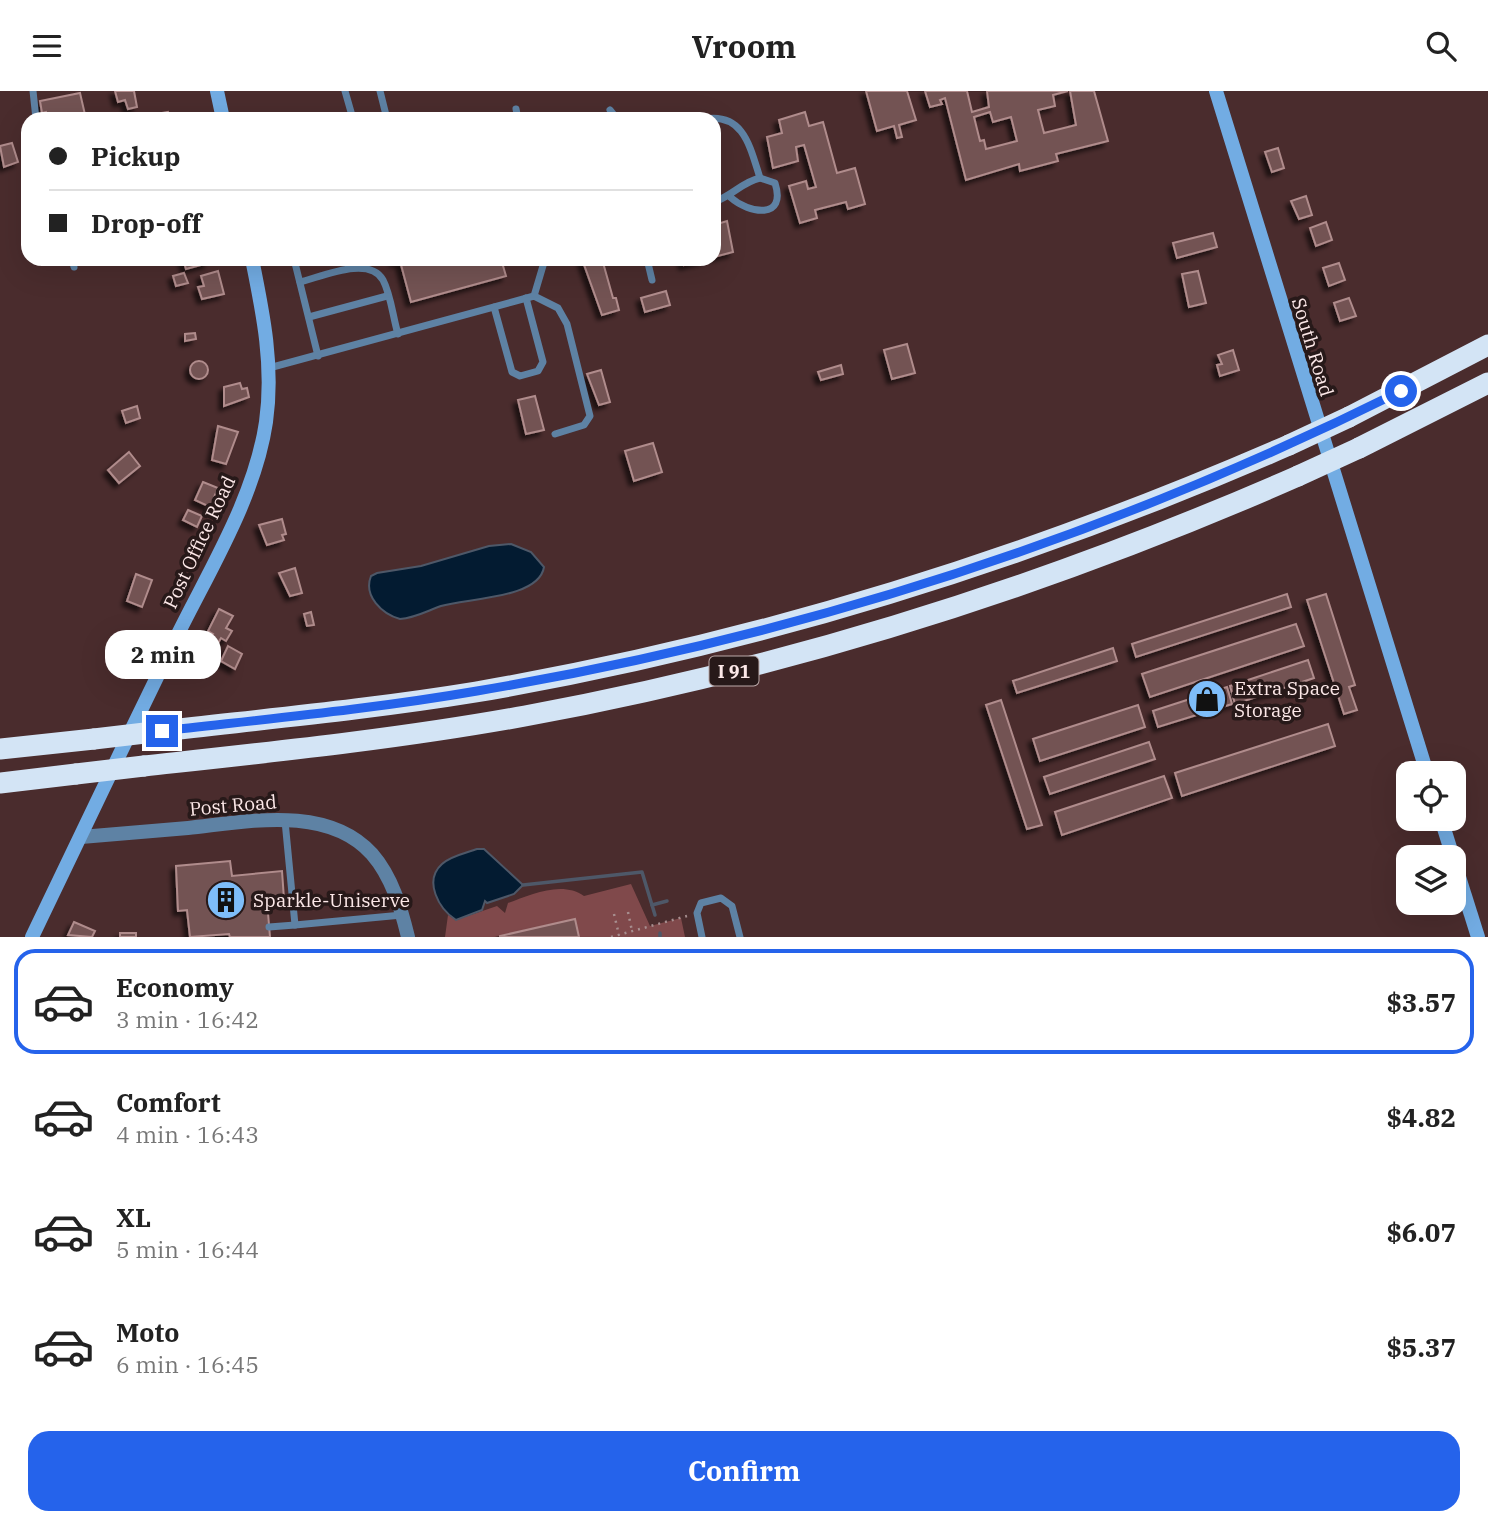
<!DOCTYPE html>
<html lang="en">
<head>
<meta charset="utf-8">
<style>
	body { margin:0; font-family:"IBM Plex Serif",serif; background:#f2f2f2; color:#222; height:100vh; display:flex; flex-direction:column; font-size:26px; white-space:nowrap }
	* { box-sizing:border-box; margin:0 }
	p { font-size:23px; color:#767676 }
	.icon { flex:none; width:38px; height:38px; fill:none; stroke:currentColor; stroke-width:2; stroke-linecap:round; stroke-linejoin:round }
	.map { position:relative; height:846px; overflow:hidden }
	.details { display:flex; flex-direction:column; background:#fff; flex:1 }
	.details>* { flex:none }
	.hud { position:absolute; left:21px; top:21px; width:700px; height:154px; border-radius:21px; box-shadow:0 7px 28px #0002; display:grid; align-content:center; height:154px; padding:0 28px; background:#fff }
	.buttons { position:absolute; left:1396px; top:670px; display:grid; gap:14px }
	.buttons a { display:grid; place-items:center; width:70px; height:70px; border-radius:14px; background:#fff; box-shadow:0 7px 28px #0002; font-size:35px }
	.end { position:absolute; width:32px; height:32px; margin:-16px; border:9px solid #2563eb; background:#fff; box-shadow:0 0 0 4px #fff }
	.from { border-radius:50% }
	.bubble { position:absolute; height:49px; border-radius:21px; background:#fff; box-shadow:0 7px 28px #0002; font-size:23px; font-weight:700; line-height:49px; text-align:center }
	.hud b { display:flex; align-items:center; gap:24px; height:66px; font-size:26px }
	.hud b+b { border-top:2px solid #e0e0e0 }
	.hud i { width:18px; height:18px; background:#222 }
	ul { padding:12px 0 0; list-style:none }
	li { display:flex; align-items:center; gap:21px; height:105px; margin:0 14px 10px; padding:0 14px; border:4px solid transparent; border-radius:21px }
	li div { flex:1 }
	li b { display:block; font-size:26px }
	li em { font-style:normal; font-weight:700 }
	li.active { border-color:#2563eb }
	li>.icon { width:63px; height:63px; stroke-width:1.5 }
	.primary-button { display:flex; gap:14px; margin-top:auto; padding:14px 28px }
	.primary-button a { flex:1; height:80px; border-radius:21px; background:#2563eb; color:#fff; font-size:28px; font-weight:700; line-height:80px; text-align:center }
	header { display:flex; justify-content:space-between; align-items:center; height:91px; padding:0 28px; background:#fff; font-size:32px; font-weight:700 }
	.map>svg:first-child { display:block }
	.green { fill:#80494b }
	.water { fill:#031b31; stroke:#4e5868; stroke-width:2 }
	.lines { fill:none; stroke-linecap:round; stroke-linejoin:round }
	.stream { stroke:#4e5868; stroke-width:3.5 }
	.building { fill:#735253; stroke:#b08c8c; stroke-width:2; fill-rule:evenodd; filter:url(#shadow) }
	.path { stroke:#a78e8f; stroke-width:2.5; stroke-dasharray:2 5; stroke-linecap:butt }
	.lane { stroke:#5e82a4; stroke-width:7 }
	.street { stroke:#5e82a4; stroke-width:14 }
	.secondary { stroke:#72ace3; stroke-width:14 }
	.highway { stroke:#d3e4f5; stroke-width:21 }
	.highway-bridge { stroke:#d3e4f5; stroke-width:21 }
	.route { stroke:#2563eb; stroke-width:9 }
	.labels { text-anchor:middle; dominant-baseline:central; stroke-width:7; stroke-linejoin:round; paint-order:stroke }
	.shield { fill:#271919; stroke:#bcaaaa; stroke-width:2 }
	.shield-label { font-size:18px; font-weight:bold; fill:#fce8e8 }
	.street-label { font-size:19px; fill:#fce8e8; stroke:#271919 }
	.poi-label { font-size:19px; fill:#fce8e8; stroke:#271919; text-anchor:start }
</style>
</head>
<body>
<header><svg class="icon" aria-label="menu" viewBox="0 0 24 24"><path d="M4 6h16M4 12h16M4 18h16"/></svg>Vroom<svg class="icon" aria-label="search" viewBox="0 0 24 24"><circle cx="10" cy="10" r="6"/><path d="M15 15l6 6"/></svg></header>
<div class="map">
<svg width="1488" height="846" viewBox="0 0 1488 846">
	<defs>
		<filter id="shadow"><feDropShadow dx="-4.5" dy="4.5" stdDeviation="2" flood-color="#0009"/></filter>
	</defs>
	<rect width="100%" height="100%" fill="#4a2c2d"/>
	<path class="green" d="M631,793L650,835L681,827L685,846H579L574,828L495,846H445L448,824L456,829L497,815L505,822L508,812C530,804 562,789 584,805Z"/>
	<g class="water">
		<path d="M511,453L531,461L544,476C539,508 467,507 441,515C427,520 415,527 400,528C382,523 363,505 371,485L377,482L421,475L489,455Z"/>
		<path d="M477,758H484L523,794L514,803L487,812L485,810L482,819L456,829C439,818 423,790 442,773C450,765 466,762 477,758Z"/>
	</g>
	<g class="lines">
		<g class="stream">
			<path d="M523,794L642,781L655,824"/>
			<path d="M652,814L667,810"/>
			<path d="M660,842V846"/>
		</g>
	</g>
	<g class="building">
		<path d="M115,0H134L137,16L128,18L125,9L118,11Z"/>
		<path d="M866,0H907L916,29L899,34L902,46L897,47L894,35L877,40Z"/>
		<path d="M925,0H967L972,21L989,16L987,0H1068L1053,4L1055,15L1038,19L1044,42L1076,34L1070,0H1094L1108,50L1056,63L1058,70L1020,80L1019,73L966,89L945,7L940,9L942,13L930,16ZM990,21L993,31L1011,26L1017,50L986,58L984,49L980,50L974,26Z"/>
		<path d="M80,2L86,28H47L46,21L42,22L40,10Z"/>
		<path d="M168,21L170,28H157L156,23Z"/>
		<path d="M805,21L809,35L823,31L837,82L855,77L865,113L848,118L846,111L815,119L817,127L800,132L789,95L806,90L808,98L816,96L804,54L796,56L798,70L773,77L767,46L782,42L779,29Z"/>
		<path d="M12,52L18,71L4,76L0,55Z"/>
		<path d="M1278,57L1284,77L1272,81L1265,61Z"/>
		<path d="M1306,105L1312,124L1299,128L1291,110Z"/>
		<path d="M727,130L733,161L714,166V134Z"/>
		<path d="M1326,131L1332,149L1316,155L1310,137Z"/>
		<path d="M1213,142L1217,156L1177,167L1173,152Z"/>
		<path d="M183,168H207L208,172L186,178Z"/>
		<path d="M394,168H501L506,185L411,211L400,170L395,171Z"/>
		<path d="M582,168H602L613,207H616L619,219L602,224Z"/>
		<path d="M682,168H707L684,174Z"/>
		<path d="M1339,172L1345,189L1329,195L1323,177Z"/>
		<path d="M218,180L224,203L202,208L198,196L204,195L201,185Z"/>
		<path d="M1198,180L1206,212L1189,216L1182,183Z"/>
		<path d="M184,182L188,192L176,195L173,185Z"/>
		<path d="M666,200L670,214L645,221L641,207Z"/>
		<path d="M1349,207L1356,225L1340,230L1334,212Z"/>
		<path d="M195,242L196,248L185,250V243Z"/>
		<path d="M907,253L915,282L892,288L884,259Z"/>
		<path d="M1233,259L1239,279L1220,285L1217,274L1222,273L1218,264Z"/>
		<circle cx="199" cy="279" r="9"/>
		<path d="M841,274L843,283L821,289L818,281Z"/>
		<path d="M601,279L610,311L599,314L587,283Z"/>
		<path d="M240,292L242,298L247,297L249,306L224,315V296Z"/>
		<path d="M535,305L544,339L526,343L518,309Z"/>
		<path d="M137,315L140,327L126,332L122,320Z"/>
		<path d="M218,335L238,341L226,373L212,369Z"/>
		<path d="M653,352L662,381L634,390L625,360Z"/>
		<path d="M129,361L140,375L119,392L108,379Z"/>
		<path d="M203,391L218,397L210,416L195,409Z"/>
		<path d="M188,419L202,425L197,436L183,429Z"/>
		<path d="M282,428L286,443L282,444L284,449L267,454L259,434Z"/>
		<path d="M295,477L302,502L290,505L279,482Z"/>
		<path d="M136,483L152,489L142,516L127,510Z"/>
		<path d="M1287,503L1291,516L1136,566L1132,553Z"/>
		<path d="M1326,503L1355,594L1349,596L1357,619L1344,623L1307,509Z"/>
		<path d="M219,518L233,525L226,537L232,540L226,550L221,547L218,552L210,547L213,543L208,540Z"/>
		<path d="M311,521L314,534L307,535L304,523Z"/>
		<path d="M1296,533L1304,555L1150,606L1142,583Z"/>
		<path d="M228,555L242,563L235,578L221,570Z"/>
		<path d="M1113,557L1117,570L1017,602L1013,590Z"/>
		<path d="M1308,569L1314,587L1235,613L1230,595Z"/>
		<path d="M1227,596L1232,613L1158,636L1153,620Z"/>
		<path d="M1001,609L1042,734L1027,738L986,614Z"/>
		<path d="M1138,614L1145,636L1040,670L1033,648Z"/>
		<path d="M1328,633L1335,655L1182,705L1175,682Z"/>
		<path d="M1149,651L1155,668L1050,703L1044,686Z"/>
		<path d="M1164,685L1172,707L1062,744L1055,721Z"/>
		<path d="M230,770L232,785L282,780L284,808L267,810L270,846H230L229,843L190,846L187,819L178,820L176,775Z"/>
		<path d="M575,828L579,846H500V845Z"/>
		<path d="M74,831L95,840L92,846L68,844Z"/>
		<rect x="120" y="842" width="16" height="4"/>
	</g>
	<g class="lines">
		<g class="path">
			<path d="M628,821L632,840"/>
			<path d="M614,823L619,844"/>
			<path d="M611,846L687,825"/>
		</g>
		<g class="lane">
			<path d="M33,0L36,28"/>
			<path d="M345,0L353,28"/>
			<path d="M380,0L387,28"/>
			<path d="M516,18L518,28"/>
			<path d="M610,19L617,28"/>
			<path d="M705,28C744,22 750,56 760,87"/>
			<path d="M714,111C732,105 742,91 760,87L775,92C787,129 749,123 730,106"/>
			<path d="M72,168L74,176"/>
			<path d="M294,168L318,265"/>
			<path d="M647,168L652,189"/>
			<path d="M300,191C321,186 369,164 383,189C391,204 393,227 398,243"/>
			<path d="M534,205L545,168"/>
			<path d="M494,216L512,281L520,285L538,280L543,271L526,207"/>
			<path d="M309,226L387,205"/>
			<path d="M269,277L534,205L558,217L567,233L590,325L584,334L555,343"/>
			<path d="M285,730L295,834L402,824"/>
			<path d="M269,836L295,834"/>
			<path d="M702,846L697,822L701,812L721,807L732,815L740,846"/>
		</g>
		<path class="street" d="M81,746C117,743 152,740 188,737C246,731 327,713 372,763C392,786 401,817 408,846"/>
		<g class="secondary">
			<path d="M217,0L223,28"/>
			<path d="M1216,0L1427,682"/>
			<path d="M1441,728L1453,766"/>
			<path d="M1454,770L1478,846"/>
			<path d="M32,846C80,746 128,645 177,545C210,478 255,406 266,331C274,275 263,222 252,168"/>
		</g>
		<g class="highway">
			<path d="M1349,326L1488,254"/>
			<path d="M1359,357L1488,292"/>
			<path d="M162,640C266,628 372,618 476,601C757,553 1028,468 1289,354"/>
			<path d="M0,658L94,648"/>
			<path d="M144,675C272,661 399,648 525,625C792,576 1050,494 1298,385"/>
			<path d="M0,692L76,683"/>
		</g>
		<g class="highway-bridge">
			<path d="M1289,354L1349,326"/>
			<path d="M1298,385L1359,357"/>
			<path d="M94,648L162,640"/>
			<path d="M76,683L144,675"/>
		</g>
	</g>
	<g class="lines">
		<path class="route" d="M162,640C267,628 373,618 477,600C798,546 1110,445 1401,300"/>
	</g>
	<defs>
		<g id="shop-disc" transform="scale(2.0125)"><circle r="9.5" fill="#7ebdf9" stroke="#271919"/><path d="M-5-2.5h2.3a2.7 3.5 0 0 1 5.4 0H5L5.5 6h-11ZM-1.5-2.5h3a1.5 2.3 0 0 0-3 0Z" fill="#111"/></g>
		<g id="building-disc" transform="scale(2.0125)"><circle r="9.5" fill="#7ebdf9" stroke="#271919"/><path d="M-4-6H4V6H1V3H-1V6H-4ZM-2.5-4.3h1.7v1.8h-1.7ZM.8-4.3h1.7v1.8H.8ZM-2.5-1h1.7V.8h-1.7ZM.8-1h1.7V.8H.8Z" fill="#111"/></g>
	</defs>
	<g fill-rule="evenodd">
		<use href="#shop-disc" x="1207" y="608"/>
		<use href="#building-disc" x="226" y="809"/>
	</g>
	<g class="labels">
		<rect class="shield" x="709.5" y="565.5" width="49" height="29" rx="5"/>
		<g class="shield-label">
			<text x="734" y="580">I 91</text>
		</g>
		<g class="street-label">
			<text transform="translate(1313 256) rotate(73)">South Road</text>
			<text transform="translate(199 451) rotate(-65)">Post Office Road</text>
			<text transform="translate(233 714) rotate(-5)">Post Road</text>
		</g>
		<g class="poi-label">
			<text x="1234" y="597">Extra Space<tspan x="1234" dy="22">Storage</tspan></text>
			<text x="253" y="809">Sparkle-Uniserve</text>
		</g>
	</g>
</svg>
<div class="buttons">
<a><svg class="icon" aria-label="locate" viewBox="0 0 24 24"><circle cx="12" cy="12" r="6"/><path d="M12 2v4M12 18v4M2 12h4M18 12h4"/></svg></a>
<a><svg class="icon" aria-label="layers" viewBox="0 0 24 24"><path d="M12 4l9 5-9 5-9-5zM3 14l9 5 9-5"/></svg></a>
</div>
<i class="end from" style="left:1401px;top:300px"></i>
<i class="end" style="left:162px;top:640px"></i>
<div class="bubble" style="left:105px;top:539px;width:116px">2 min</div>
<div class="hud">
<b><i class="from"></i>Pickup</b>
<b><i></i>Drop-off</b>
</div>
</div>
<section class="details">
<ul>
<li class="active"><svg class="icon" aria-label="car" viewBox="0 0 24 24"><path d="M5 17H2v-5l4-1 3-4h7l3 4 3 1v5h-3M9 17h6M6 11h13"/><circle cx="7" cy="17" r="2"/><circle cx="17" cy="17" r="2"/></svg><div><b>Economy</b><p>3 min · 16:42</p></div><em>$3.57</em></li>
<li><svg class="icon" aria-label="car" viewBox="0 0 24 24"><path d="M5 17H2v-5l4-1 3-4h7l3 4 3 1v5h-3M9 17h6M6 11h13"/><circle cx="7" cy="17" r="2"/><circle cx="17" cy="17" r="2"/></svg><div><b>Comfort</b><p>4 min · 16:43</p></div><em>$4.82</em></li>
<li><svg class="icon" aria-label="car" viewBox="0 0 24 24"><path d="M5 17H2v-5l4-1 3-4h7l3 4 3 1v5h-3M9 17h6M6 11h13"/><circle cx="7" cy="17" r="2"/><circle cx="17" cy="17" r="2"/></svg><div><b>XL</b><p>5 min · 16:44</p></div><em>$6.07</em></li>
<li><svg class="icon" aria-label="car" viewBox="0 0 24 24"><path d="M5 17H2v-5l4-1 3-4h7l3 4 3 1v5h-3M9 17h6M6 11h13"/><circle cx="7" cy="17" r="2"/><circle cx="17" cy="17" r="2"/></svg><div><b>Moto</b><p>6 min · 16:45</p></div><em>$5.37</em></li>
</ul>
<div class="primary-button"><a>Confirm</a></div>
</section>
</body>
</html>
